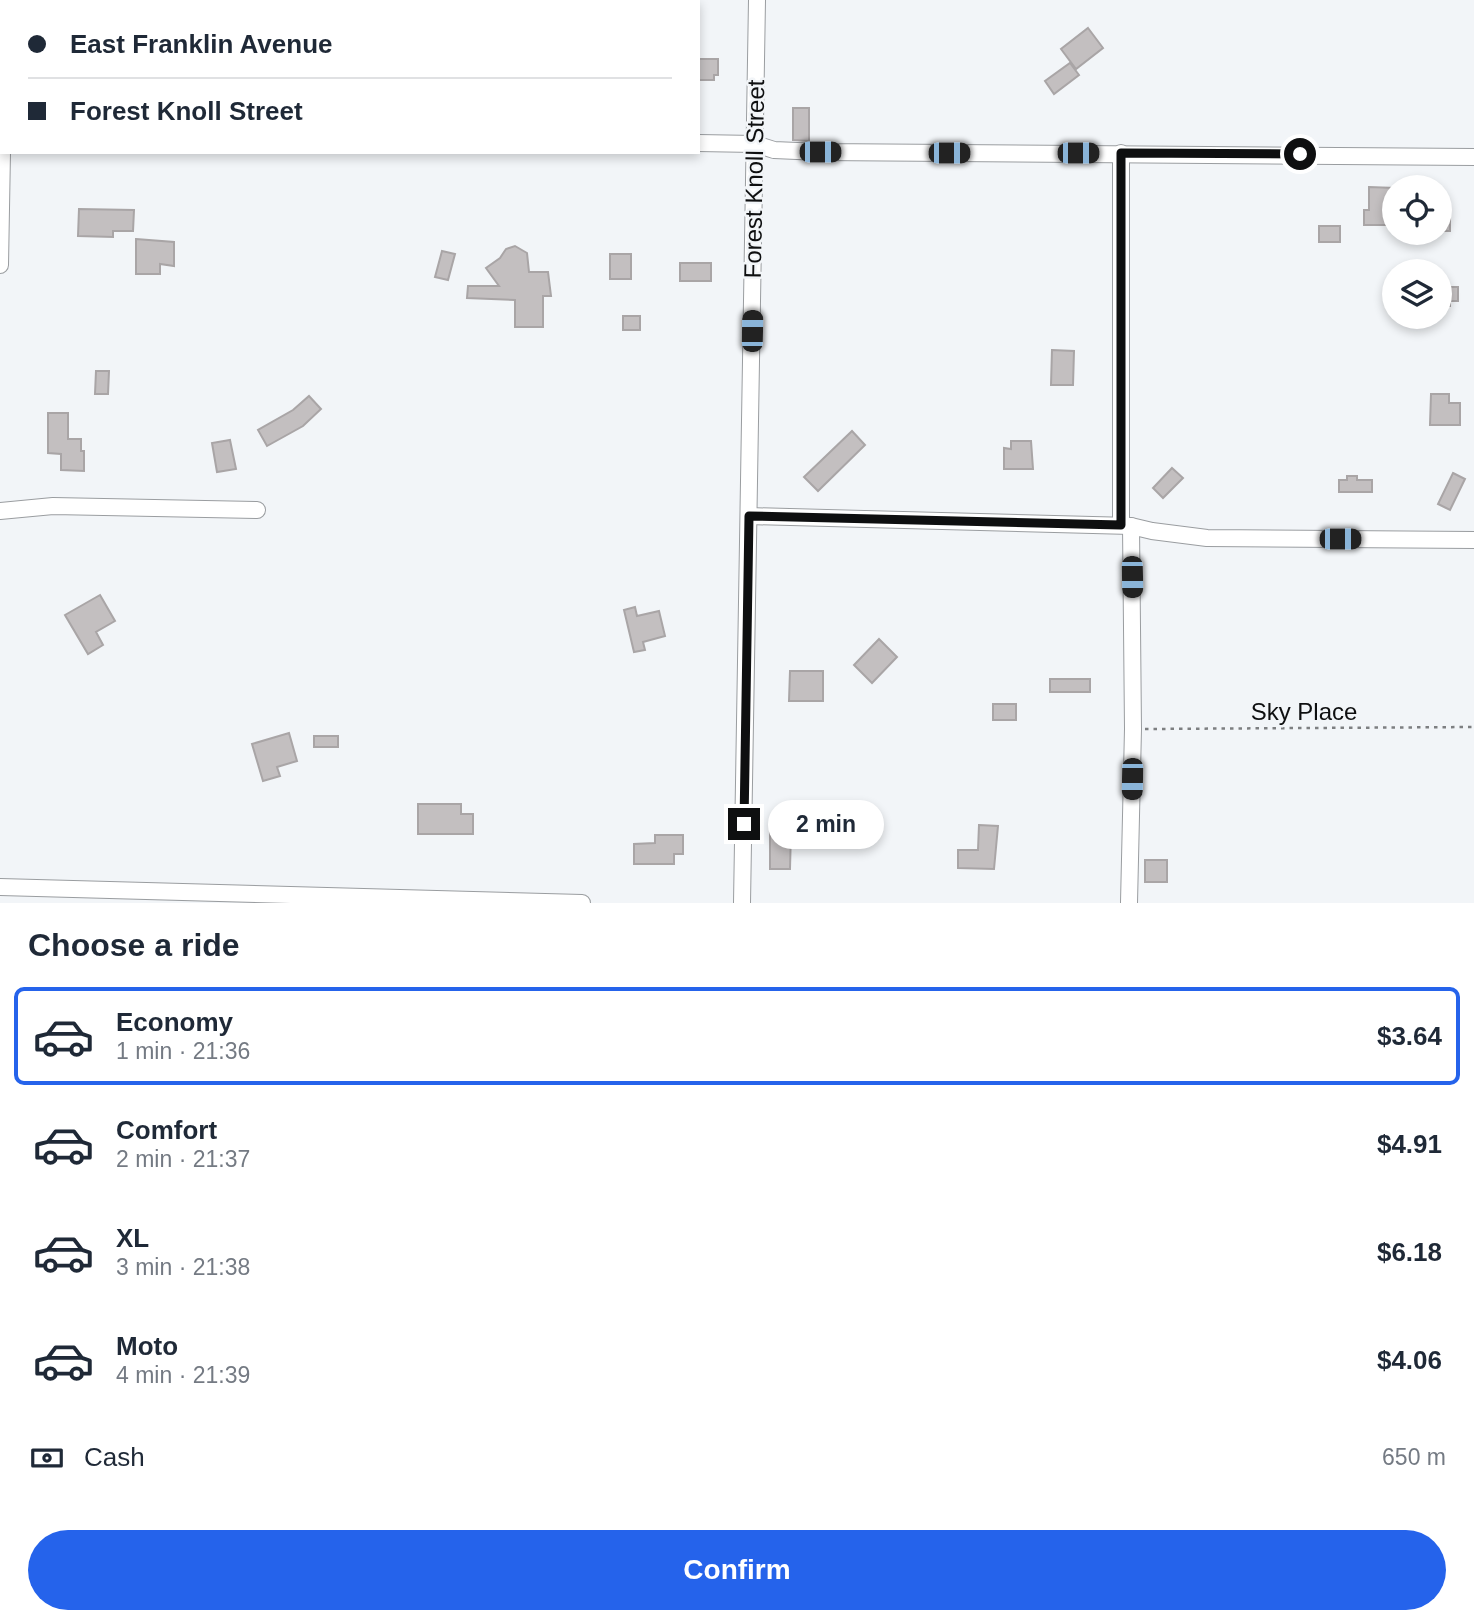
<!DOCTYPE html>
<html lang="en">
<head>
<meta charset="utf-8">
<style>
	body { margin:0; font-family:Helvetica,sans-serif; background:#f6f6f7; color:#1f2937; height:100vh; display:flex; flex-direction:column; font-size:26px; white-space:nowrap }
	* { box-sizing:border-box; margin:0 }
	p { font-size:23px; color:#747a83 }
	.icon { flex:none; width:38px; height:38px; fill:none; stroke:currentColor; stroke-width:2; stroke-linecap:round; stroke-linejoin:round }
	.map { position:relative; height:903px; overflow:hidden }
	.sheet { display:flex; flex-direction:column; background:#fff; flex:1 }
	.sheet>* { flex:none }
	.guide { position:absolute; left:0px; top:0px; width:700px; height:154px; box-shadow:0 4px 10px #0003; display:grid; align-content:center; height:154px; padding:0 28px; background:#fff }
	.controls { position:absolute; left:1382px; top:175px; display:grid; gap:14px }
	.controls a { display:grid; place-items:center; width:70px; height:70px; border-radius:50%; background:#fff; box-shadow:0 4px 10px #0003; font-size:35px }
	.end { position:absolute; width:32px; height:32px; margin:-16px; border:9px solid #0e0f10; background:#fff; box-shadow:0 0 0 4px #fff }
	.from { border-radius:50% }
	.bubble { position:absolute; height:49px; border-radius:24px; background:#fff; box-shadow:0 4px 10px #0003; font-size:23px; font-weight:700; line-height:49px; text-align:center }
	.car { position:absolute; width:21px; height:42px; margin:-21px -10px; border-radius:9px; box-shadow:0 0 5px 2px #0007; background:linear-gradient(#222 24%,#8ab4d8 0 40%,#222 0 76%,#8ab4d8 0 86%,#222 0) }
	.guide b { display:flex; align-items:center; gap:24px; height:66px; font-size:26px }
	.guide b+b { border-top:2px solid #e0e1e3 }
	.guide i { width:18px; height:18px; background:#1f2937 }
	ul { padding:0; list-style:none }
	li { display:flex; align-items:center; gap:21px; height:98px; margin:0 14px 10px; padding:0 14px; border:4px solid transparent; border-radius:10px }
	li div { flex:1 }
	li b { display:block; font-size:26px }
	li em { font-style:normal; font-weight:700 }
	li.on { border-color:#2563eb }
	li>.icon { width:63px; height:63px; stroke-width:1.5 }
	h2 { padding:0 28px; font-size:32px; line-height:84px }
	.pay { display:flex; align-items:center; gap:18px; height:77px; padding:0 28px; font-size:26px }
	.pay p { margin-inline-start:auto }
	.primary-button { display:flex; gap:14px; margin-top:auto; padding:14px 28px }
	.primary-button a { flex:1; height:80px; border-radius:42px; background:#2563eb; color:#fff; font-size:28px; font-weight:700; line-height:80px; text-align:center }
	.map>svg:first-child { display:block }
	.building { fill:#c3bfc0; stroke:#a9a5a6; stroke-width:2 }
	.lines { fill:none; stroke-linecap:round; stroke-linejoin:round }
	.street-casing { stroke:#9a9da0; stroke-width:18 }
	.path { stroke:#7d7f81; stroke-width:2.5; stroke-dasharray:3.5 5; stroke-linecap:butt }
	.street { stroke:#fff; stroke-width:16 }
	.route { stroke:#0e0f10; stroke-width:9 }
	.labels { text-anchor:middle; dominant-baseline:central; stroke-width:5; stroke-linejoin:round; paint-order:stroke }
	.street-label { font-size:24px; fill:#0e0f10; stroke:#f2f5f8 }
</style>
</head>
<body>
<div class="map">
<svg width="1474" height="903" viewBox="0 0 1474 903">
	<rect width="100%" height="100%" fill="#f2f5f8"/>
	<g class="building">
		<path d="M1088,28L1103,48L1076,69L1061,49Z"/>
		<path d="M698,59H718V75H714V80H698Z"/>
		<path d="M1070,63L1079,75L1054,94L1045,81Z"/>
		<path d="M793,108H809V141L793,140Z"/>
		<path d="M1369,187L1395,188V225H1364V210H1369Z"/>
		<rect x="1440" y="207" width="10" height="24"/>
		<path d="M79,209L134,210L133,231H113V237L78,236Z"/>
		<rect x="1319" y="226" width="21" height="16"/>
		<path d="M136,239L174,242V266L160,264V274H136Z"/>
		<path d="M515,246L527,253L529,272H548L551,296H543V327H515V300L467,298L468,286H499L486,268L500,258L506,249Z"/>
		<path d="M442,251L455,254L448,280L435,277Z"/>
		<rect x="610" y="254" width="21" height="25"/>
		<rect x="680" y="263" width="31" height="18"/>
		<path d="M1440,287H1458V301H1450V306H1440Z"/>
		<rect x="623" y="316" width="17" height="14"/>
		<path d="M1052,350L1074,351L1073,385H1051Z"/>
		<path d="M96,371H109L108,394H95Z"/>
		<path d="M1431,394H1449V403H1460V425H1430Z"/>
		<path d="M309,396L321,409L303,426L267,446L258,430L293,410Z"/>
		<path d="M48,413H68V439H81V451H84V471L61,470V454L48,453Z"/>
		<path d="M852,431L865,445L818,491L804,477Z"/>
		<path d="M230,440L236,469L217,472L212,443Z"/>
		<path d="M1011,441H1031L1033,469H1004V448L1011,449Z"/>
		<path d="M1172,468L1183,478L1163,498L1153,488Z"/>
		<path d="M1453,473L1465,479L1450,510L1438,504Z"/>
		<path d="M1347,476H1357V480H1372V492H1339V480H1347Z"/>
		<path d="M100,595L115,621L96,632L103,645L88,654L65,615Z"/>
		<path d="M635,607L637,616L659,611L665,636L643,642L645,650L634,652L624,610Z"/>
		<path d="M879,639L897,657L872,683L854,665Z"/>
		<path d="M790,671H823V701H789Z"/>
		<rect x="1050" y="679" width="40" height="13"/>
		<rect x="993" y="704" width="23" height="16"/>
		<path d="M289,733L297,761L277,767L280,776L263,781L252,744Z"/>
		<rect x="314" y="736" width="24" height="11"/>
		<path d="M418,804H461V814H473V834H418Z"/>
		<path d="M979,825L998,826L994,869L958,868V850H978Z"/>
		<path d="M770,831H791L790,869H770Z"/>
		<path d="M815,832H833V848L815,847Z"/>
		<path d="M655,835H683V854H674V864H634V844L655,843Z"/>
		<rect x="1145" y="860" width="22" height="22"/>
	</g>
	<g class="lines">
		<g class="street-casing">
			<g id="street">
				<path d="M4,2V0"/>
				<path d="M384,2V0"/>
				<path d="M0,133H2"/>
				<path d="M698,143L755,144L774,150L820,152L1474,157"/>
				<path d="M0,265L2,152"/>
				<path d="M0,511L53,506L257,510"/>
				<path d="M749,516L1131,526L1152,531L1207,538L1474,540"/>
				<path d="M1121,525V153"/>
				<path d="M0,887L582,903"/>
				<path d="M742,903L757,0"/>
				<path d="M1129,903L1133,729L1131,526"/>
			</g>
		</g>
		<path class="path" d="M1145,729L1474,727"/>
		<use href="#street" class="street"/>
	</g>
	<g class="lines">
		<path class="route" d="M744,824L749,516L1121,525V153L1300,154"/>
	</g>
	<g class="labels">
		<g class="street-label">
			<text transform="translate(754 179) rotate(-89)">Forest Knoll Street</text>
			<text x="1304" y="711">Sky Place</text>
		</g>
	</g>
</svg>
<div class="controls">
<a><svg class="icon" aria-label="locate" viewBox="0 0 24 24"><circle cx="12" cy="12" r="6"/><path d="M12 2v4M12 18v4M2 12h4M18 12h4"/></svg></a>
<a><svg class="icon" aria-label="layers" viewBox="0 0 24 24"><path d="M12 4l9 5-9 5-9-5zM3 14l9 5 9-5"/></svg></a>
</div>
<i class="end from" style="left:1300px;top:154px"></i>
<i class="end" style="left:744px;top:824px"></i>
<div class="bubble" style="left:768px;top:800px;width:116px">2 min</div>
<i class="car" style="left:820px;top:152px;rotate:90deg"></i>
<i class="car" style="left:949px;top:153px;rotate:90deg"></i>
<i class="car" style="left:1078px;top:153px;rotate:90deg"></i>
<i class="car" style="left:752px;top:331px;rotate:1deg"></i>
<i class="car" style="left:1340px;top:539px;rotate:90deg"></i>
<i class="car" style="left:1132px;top:577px;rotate:179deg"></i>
<i class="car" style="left:1132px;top:779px;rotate:181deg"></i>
<div class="guide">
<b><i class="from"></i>East Franklin Avenue</b>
<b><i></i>Forest Knoll Street</b>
</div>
</div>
<section class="sheet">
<h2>Choose a ride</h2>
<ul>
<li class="on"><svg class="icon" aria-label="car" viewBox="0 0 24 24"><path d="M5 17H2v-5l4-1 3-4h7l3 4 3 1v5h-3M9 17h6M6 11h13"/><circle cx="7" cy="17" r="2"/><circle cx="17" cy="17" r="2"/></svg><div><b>Economy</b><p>1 min · 21:36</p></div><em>$3.64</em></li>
<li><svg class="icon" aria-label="car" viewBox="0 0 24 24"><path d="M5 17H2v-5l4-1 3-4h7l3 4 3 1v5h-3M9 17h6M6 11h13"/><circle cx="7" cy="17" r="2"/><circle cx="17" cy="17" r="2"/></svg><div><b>Comfort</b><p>2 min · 21:37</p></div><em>$4.91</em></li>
<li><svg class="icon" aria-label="car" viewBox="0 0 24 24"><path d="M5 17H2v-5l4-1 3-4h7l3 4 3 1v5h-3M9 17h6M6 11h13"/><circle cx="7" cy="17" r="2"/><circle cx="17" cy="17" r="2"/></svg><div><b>XL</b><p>3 min · 21:38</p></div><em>$6.18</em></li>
<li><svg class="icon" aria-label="car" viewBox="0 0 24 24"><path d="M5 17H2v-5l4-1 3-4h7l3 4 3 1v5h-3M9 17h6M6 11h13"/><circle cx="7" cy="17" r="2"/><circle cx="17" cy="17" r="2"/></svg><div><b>Moto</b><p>4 min · 21:39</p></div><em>$4.06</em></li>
</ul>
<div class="pay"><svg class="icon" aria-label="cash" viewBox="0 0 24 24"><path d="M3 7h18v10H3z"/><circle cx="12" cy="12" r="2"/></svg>Cash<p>650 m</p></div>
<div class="primary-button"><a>Confirm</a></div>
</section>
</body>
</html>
